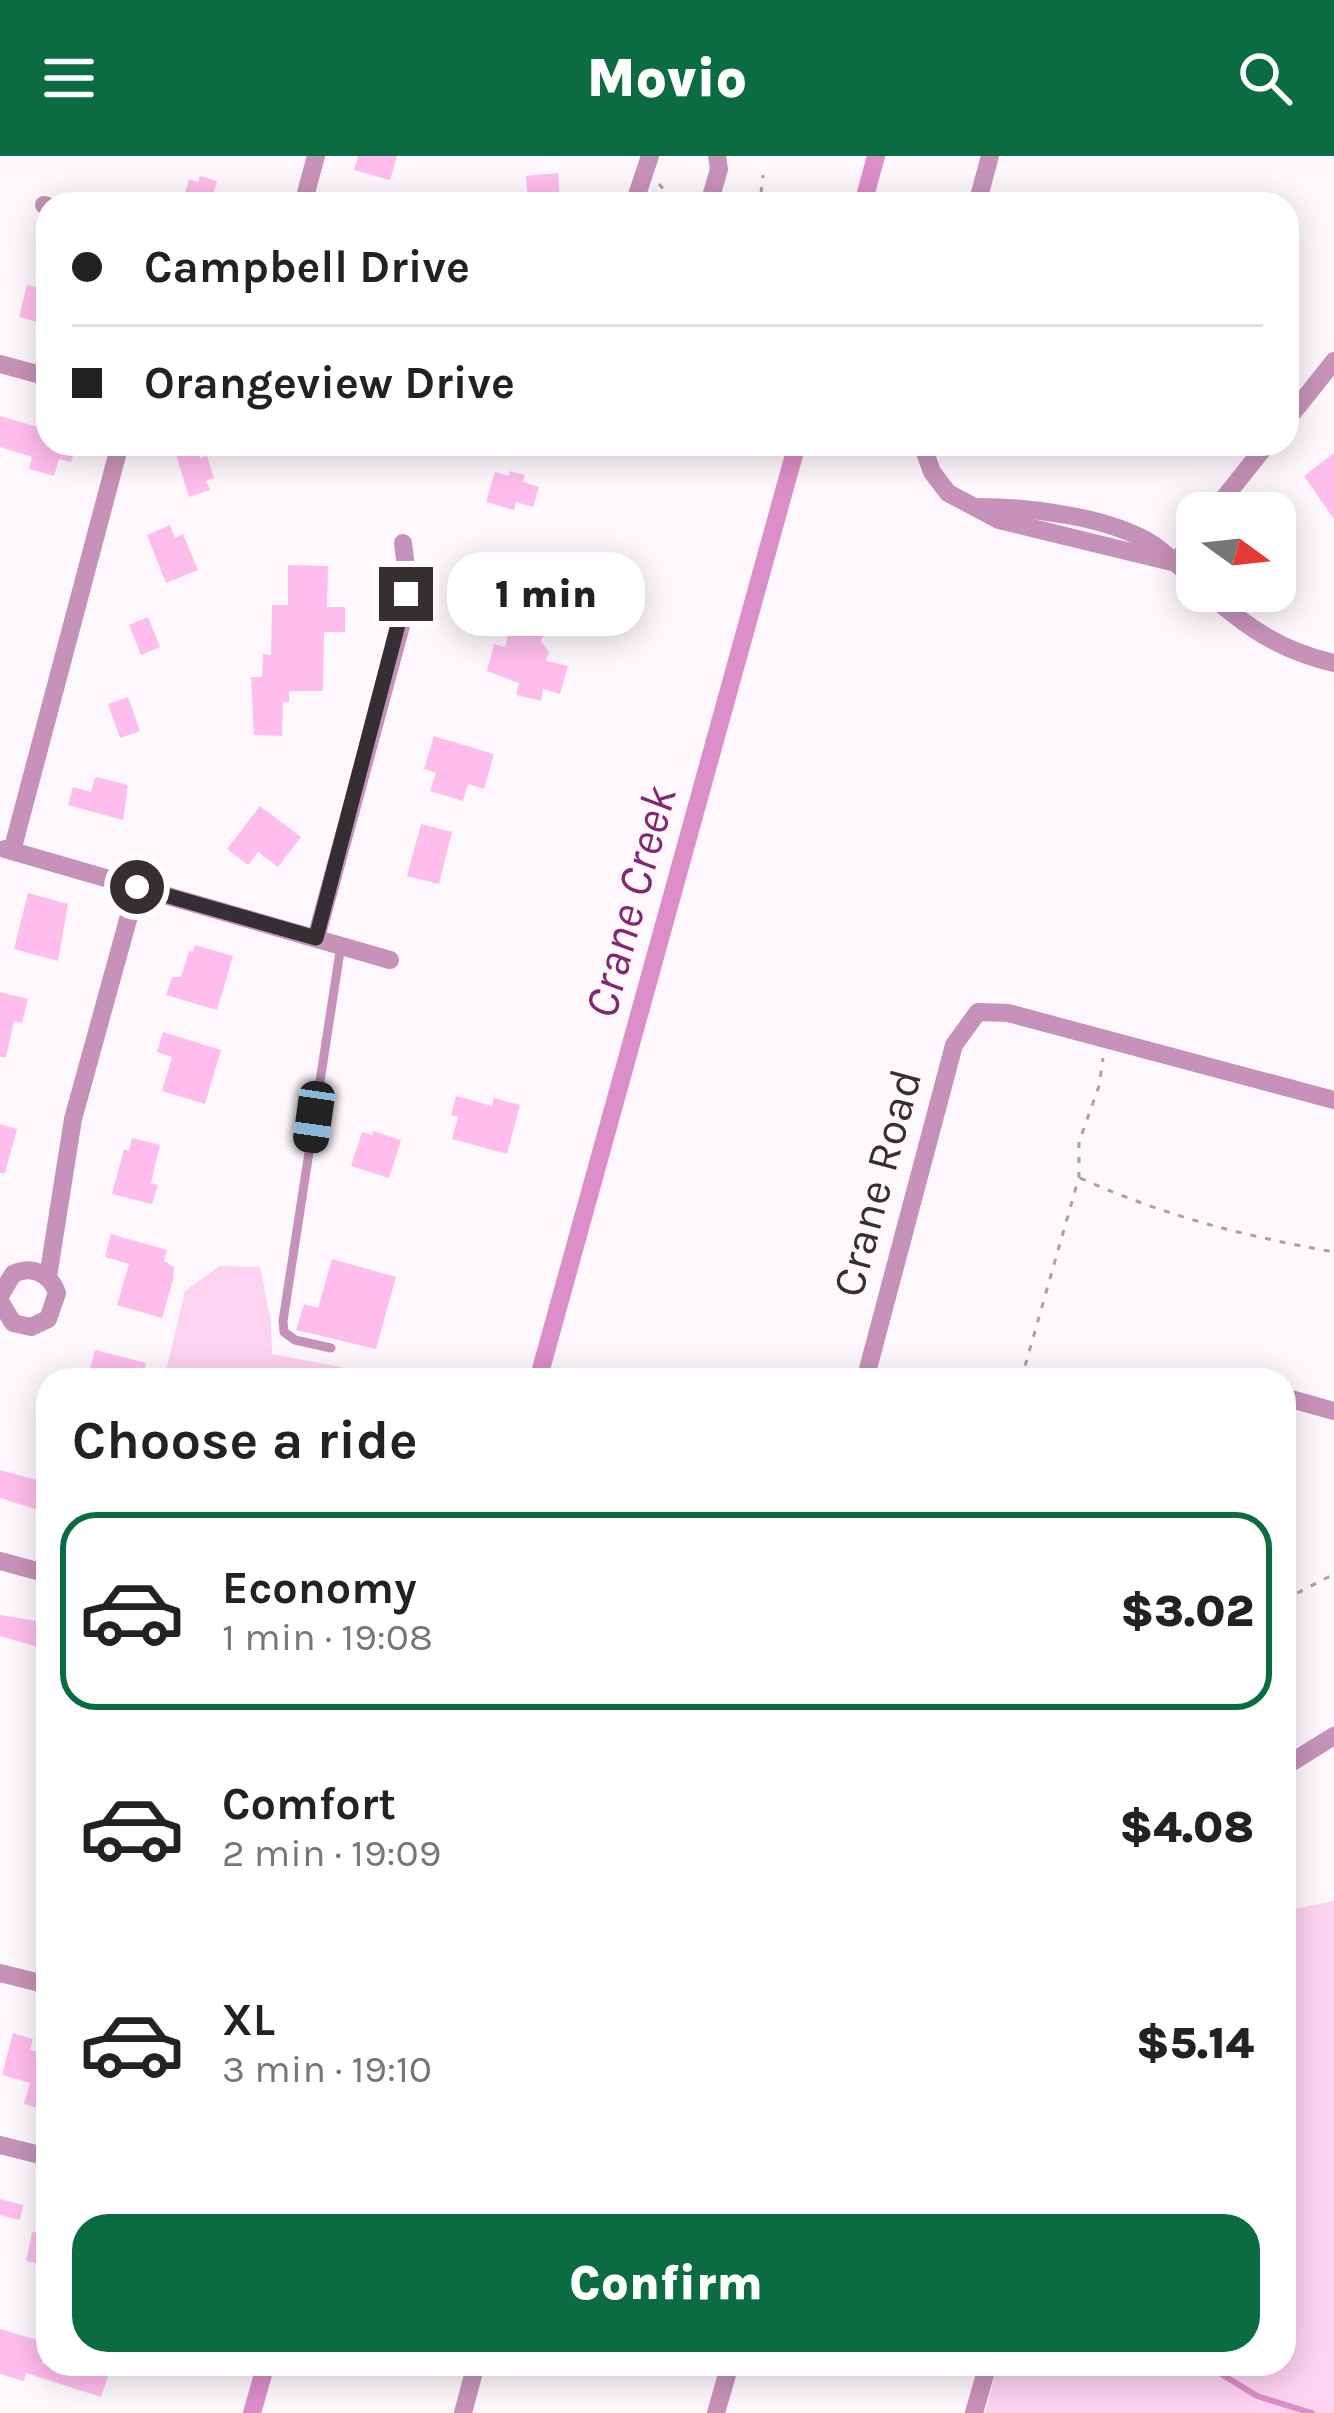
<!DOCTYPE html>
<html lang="en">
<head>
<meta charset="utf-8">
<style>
	body { margin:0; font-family:Karla,sans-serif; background:#f2f2f2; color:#222; height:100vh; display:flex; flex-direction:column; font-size:45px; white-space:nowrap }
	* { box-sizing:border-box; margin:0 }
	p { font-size:39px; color:#767676 }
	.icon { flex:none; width:66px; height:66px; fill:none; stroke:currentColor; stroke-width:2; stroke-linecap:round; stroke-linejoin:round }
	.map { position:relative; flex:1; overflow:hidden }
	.drawer { position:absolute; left:36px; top:1212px; width:1260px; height:1008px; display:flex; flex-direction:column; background:#fff; border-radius:36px; box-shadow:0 6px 30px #0003 }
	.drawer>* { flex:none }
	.guide { position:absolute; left:36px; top:36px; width:1263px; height:264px; border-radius:36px; box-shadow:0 6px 30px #0003; display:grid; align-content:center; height:264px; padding:0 36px; background:#fff }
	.needle { width:78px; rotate:105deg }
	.tools { position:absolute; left:1176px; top:336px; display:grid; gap:24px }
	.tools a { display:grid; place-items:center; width:120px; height:120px; border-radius:24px; background:#fff; box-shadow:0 6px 30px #0003; font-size:60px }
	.end { position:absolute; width:54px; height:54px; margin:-27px; border:15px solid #352f33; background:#fff; box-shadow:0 0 0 6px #fff }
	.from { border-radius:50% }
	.bubble { position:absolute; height:84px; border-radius:36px; background:#fff; box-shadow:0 6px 30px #0003; font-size:39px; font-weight:800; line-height:84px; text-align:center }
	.car { position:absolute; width:36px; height:72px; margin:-36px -18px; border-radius:15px; box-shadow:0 0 9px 3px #0007; background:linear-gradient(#222 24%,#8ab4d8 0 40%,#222 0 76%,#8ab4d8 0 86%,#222 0) }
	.guide b { display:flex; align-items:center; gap:42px; height:114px; font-size:45px }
	.guide b+b { border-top:3px solid #e0e0e0 }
	.guide i { width:30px; height:30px; background:#222 }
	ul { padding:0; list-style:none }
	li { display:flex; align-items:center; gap:36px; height:198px; margin:0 24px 18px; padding:0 12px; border:6px solid transparent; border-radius:36px }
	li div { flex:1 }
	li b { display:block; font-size:45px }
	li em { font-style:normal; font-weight:800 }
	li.selected { border-color:#0c6c41 }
	li>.icon { width:108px; height:108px; stroke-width:1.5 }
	h2 { padding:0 36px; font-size:54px; line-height:144px }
	.action { display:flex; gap:24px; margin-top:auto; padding:24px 36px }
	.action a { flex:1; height:138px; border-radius:36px; background:#0c6c41; color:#fff; font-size:48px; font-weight:800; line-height:138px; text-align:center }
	header { display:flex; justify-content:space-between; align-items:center; height:156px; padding:0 36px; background:#0c6c41; color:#fff; font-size:54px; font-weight:800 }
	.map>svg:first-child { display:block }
	.green { fill:#fed2f1 }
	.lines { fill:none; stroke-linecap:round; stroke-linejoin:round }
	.stream { stroke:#dc8ec8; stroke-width:6 }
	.canal { stroke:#dc8ec8; stroke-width:18 }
	.building { fill:#ffbded }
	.path { stroke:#a8a2a6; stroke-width:3; stroke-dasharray:6 9; stroke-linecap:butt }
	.lane { stroke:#c792b9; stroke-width:9 }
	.street { stroke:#c792b9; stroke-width:18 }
	.route { stroke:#352f33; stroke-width:15 }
	.labels { text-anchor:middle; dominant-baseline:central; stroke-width:9; stroke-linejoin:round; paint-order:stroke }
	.street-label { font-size:45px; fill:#352f33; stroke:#fef8fc }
	.water-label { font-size:48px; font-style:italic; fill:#832870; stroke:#fef8fc }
</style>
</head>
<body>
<header><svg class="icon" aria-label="menu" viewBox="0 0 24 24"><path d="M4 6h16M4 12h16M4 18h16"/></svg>Movio<svg class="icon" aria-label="search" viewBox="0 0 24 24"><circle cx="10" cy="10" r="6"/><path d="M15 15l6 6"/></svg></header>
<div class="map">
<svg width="1334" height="2257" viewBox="0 0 1334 2257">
	<rect width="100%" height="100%" fill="#fef8fc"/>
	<g class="green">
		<path d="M220,1110L260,1111L271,1166L272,1198L408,1224H164L185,1135Z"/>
		<path d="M1334,1745V2257H985L998,2208H1284V1755Z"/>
	</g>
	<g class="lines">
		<path class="stream" d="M1205,2208L1257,2240L1312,2257"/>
		<g class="canal">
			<path d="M863,48L876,0"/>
			<path d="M538,1224L797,288"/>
			<path d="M252,2257L266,2208"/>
		</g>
	</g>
	<g class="building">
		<path d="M358,0H397L390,24L354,14Z"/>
		<path d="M558,17L560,48H528L526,20Z"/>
		<path d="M200,20L217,25L212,42L207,41L205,48H182L189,23L198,26Z"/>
		<path d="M27,129L48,134V169L19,161Z"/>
		<path d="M0,260L48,274V288H77L71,306L59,303L54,320L29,313L32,301L0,291Z"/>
		<path d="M187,288H195L200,302L207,300L214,322L206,325L210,334L189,341L174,292Z"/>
		<path d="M1334,297V363L1304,320Z"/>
		<path d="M510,315L525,319L523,326L539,331L533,351L516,346L514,354L486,346L495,316L509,320Z"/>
		<path d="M170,369L175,382L183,378L198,414L166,427L147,379Z"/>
		<path d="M288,409L328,410L327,451H345V476H324L323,535H289V546H283L282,580L254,579L251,521H262L263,498L271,499L272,449H288Z"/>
		<path d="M148,461L160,491L141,499L129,469Z"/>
		<path d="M513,463L545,472L541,485L549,496L546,505L568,510L560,538L543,533L541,545L516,539L519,527L487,515L494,488L505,491Z"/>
		<path d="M128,541L140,575L120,582L108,548Z"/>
		<path d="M434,580L494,598L484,633L468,628L463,645L430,635L436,617L424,613Z"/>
		<path d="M95,621L128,629L123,664L68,649L73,631L91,636Z"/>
		<path d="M260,650L301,681L278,711L258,696L248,709L227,693Z"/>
		<path d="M421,668L452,676L439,728L407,720Z"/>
		<path d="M28,737L68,748L58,805L14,793Z"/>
		<path d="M195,789L233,800L217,854L166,839L172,821H181L189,795L193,796Z"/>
		<path d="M0,836L28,843L22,867L14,865L6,901H0Z"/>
		<path d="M163,876L221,894L205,948L162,935L172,901L157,896Z"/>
		<path d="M456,940L492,950L494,942L520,949L507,998L452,983L458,961L451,959Z"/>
		<path d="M0,968L17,973L5,1017H0Z"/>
		<path d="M373,975L401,984L389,1022L351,1010L362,976L372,979Z"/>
		<path d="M132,982L160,989L151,1027L158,1029L152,1048L112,1038L124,993L129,995Z"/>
		<path d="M111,1078L167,1094L164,1105L174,1111L173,1124L162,1162L117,1149L129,1108L105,1101Z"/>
		<path d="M332,1103L396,1121L376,1193L296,1174L304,1148L318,1152Z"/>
		<path d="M95,1194L146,1207L142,1224H87Z"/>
		<path d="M0,1314L48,1327V1357L0,1342Z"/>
		<path d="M0,1459L48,1467V1494L0,1480Z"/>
		<path d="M13,1877L33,1883L30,1894L48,1899V1955L24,1948L30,1927L2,1919Z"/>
		<path d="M0,2043L23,2049L20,2064L0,2059Z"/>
		<path d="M32,2076L48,2079V2109L26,2105Z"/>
		<path d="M0,2173L47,2187L42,2208H112L101,2241L26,2217L24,2225L0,2218Z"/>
	</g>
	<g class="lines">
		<g class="path">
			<path d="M659,28L676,48"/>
			<path d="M761,37L763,19"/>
			<path d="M1080,1022C1168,1061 1240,1079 1334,1096"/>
			<path d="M1021,1224L1079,1021V986L1099,930L1103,902"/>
			<path d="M1284,1444L1334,1418"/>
		</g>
		<path class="lane" d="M331,1192L295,1184L284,1176L283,1165L341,789"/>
		<g class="street">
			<path d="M303,48L316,0"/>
			<path d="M634,48L650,0"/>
			<path d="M709,48L719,13L717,0"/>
			<path d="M977,48L990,0"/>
			<path d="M44,49L48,50"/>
			<path d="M0,208L48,221"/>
			<path d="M1287,264L1334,205"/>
			<path d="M922,288L932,316L948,337L999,364L1176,407"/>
			<path d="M980,351C1030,351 1111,361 1154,389C1169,400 1183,414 1197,426"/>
			<path d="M1212,357L1267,288"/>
			<path d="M1176,407L1197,377"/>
			<path d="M1206,435C1246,471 1281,495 1334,507"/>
			<path d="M5,693L390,804"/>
			<path d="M12,695L120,288"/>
			<path d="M316,782L404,459L407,419L403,387"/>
			<path d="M48,1121L73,963L137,731"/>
			<path d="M0,1140L13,1118C32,1109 50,1117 57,1137L48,1163L31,1171L13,1167L0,1145"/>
			<path d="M865,1224L954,889L978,856L1008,857L1334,944"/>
			<path d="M1214,1224H1220"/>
			<path d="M1284,1241L1334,1255"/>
			<path d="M0,1405L48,1418"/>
			<path d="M1284,1611L1334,1580"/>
			<path d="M0,1817L48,1829"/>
			<path d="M0,1989L48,2001"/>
			<path d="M463,2257L476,2208"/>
			<path d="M716,2257L730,2208"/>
			<path d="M974,2257L988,2208"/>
		</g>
	</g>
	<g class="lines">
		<path class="route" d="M137,731L316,782L406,438"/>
	</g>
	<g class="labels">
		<g class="street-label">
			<text transform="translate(877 1027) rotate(-75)">Crane Road</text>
		</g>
		<g class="water-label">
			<text transform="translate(630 746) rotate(-75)">Crane Creek</text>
		</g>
	</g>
</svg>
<div class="tools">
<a><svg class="needle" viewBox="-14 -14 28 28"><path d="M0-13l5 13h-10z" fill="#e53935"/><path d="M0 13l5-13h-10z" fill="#767676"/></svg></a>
</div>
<i class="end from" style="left:137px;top:731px"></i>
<i class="end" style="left:406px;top:438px"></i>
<div class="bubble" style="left:447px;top:396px;width:198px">1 min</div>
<i class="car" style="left:314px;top:961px;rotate:188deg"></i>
<div class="guide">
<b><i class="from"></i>Campbell Drive</b>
<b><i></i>Orangeview Drive</b>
</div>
<section class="drawer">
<h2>Choose a ride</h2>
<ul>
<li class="selected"><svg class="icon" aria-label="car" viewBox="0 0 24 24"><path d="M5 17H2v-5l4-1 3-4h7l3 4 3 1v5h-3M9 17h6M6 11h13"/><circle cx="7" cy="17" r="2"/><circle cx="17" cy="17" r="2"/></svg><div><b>Economy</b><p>1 min · 19:08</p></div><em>$3.02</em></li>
<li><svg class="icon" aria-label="car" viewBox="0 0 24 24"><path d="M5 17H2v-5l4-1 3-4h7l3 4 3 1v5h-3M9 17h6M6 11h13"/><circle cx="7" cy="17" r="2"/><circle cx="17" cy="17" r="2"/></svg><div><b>Comfort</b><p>2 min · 19:09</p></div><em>$4.08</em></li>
<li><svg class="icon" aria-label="car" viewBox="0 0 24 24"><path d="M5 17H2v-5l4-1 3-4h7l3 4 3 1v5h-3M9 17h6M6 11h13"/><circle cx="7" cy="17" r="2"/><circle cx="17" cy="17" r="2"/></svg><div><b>XL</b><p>3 min · 19:10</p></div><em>$5.14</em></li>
</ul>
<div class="action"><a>Confirm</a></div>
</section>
</div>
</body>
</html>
